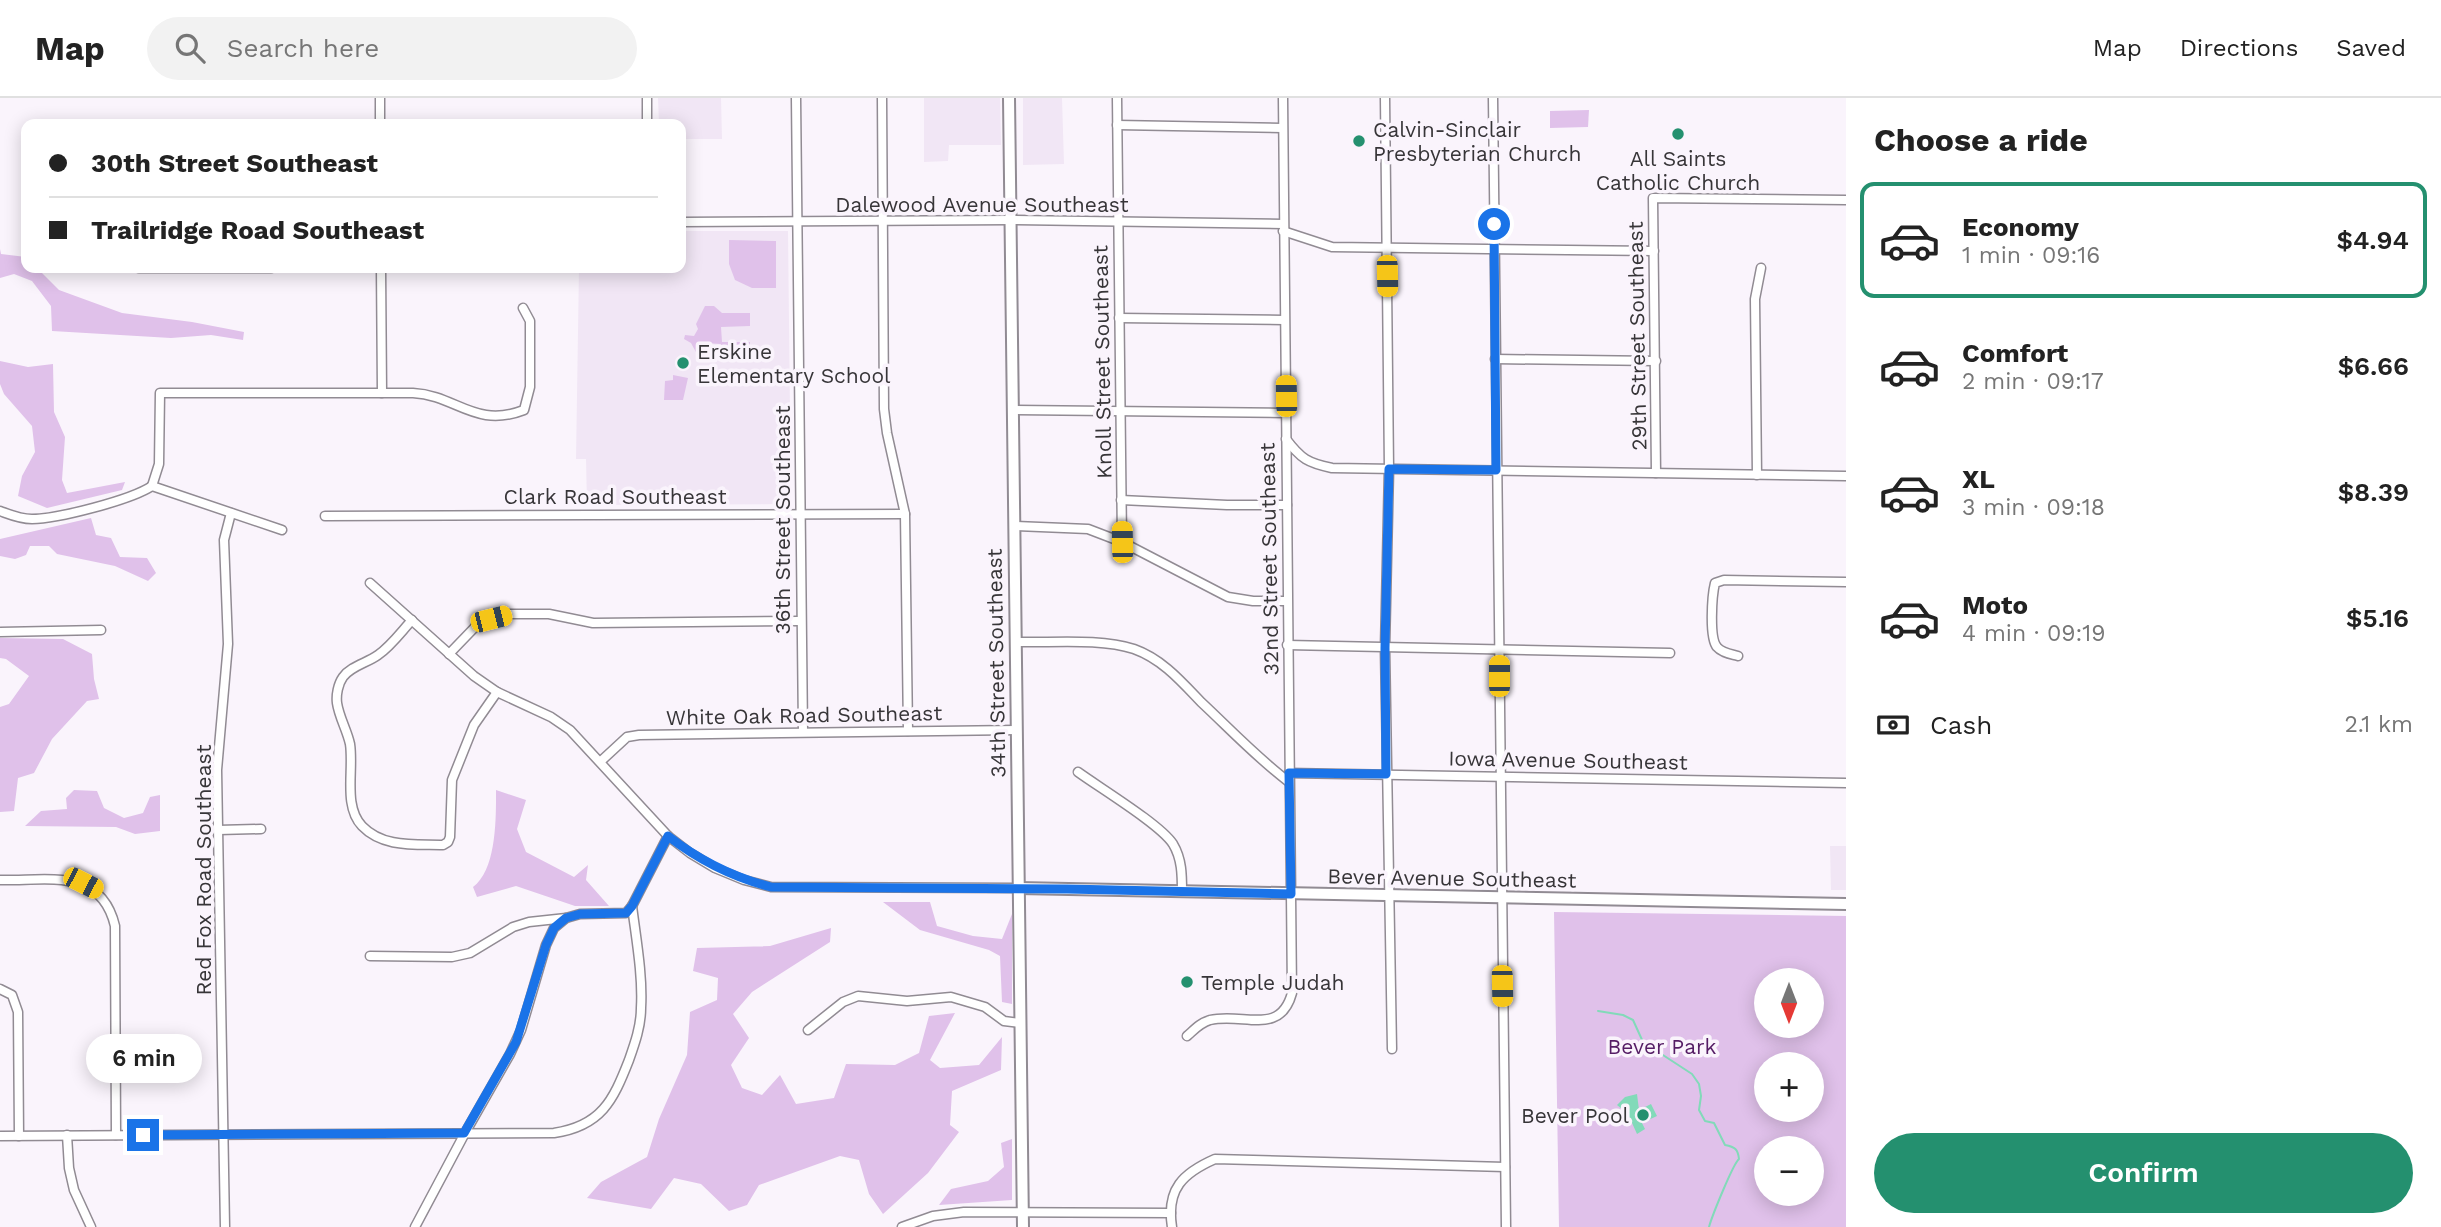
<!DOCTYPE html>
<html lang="en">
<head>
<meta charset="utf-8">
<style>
	body { margin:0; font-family:"Work Sans",sans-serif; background:#f2f2f2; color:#222; height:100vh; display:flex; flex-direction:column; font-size:26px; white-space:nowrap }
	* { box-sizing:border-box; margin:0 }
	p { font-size:23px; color:#767676 }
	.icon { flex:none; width:38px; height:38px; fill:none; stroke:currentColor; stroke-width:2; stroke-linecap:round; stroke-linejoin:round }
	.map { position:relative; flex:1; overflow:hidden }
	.details { display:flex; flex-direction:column; background:#fff; width:595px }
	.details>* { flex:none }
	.guide { position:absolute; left:21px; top:21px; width:665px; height:154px; border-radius:14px; box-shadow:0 4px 18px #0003; display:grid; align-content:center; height:154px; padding:0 28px; background:#fff }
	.needle { width:46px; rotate:180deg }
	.tools { position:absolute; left:1754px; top:870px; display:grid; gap:14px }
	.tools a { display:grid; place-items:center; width:70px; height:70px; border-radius:50%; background:#fff; box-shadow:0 4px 18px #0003; font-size:35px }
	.end { position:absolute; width:32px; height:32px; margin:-16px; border:9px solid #1a73e8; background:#fff; box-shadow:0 0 0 4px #fff }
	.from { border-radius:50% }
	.bubble { position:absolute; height:49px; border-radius:24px; background:#fff; box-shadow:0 4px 18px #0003; font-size:23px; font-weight:600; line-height:49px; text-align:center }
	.car { position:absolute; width:21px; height:42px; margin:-21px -10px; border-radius:9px; box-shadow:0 0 5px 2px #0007; background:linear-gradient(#f5c518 24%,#345 0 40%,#f5c518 0 76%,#345 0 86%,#f5c518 0) }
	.guide b { display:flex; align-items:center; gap:24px; height:66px; font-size:26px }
	.guide b+b { border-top:2px solid #e0e0e0 }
	.guide i { width:18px; height:18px; background:#222 }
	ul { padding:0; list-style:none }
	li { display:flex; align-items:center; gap:21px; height:116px; margin:0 14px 10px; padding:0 14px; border:4px solid transparent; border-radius:14px }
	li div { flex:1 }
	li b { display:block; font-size:26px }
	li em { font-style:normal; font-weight:600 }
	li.active { border-color:#24906f }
	li>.icon { width:63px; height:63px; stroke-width:1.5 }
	h2 { padding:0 28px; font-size:32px; line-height:84px }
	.pay { display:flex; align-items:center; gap:18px; height:77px; padding:0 28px; font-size:26px }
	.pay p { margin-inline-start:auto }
	.button { display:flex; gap:14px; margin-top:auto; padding:14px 28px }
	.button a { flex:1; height:80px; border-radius:42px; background:#24906f; color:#fff; font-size:28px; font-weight:600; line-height:80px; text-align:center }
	header { display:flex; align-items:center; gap:42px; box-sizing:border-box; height:98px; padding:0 35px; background:#fff; border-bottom:2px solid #e0e0e0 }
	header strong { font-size:33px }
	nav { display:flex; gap:38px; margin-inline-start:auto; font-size:24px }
	.search { width:490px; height:63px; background:#f2f2f2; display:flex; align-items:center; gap:18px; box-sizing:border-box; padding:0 24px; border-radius:38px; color:#767676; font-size:26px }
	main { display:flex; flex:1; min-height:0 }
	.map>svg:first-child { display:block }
	.built { fill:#f1e6f5 }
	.green { fill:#e0c1ea; fill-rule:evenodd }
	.water { fill:#82dab9 }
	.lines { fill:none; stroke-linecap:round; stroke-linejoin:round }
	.stream { stroke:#82dab9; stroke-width:2 }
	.minor-casing { stroke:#918b93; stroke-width:11 }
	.tertiary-casing { stroke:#918b93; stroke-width:14 }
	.minor { stroke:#fff; stroke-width:8 }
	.tertiary { stroke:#fff; stroke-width:10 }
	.route { stroke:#1a73e8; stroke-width:9 }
	.poi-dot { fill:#24906f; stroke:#faf4fc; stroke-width:2.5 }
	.labels { text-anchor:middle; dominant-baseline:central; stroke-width:7; stroke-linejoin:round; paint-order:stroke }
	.poi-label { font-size:21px; fill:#373538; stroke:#faf4fc; text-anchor:start }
	.street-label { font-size:21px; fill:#373538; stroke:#faf4fc }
	.park-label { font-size:21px; fill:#551d65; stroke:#faf4fc }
</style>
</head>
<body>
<header>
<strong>Map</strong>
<div class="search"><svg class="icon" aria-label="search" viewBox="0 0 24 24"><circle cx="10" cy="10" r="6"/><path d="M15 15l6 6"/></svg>Search here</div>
<nav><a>Map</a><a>Directions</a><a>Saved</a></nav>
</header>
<main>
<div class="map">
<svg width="1846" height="1129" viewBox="0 0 1846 1129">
	<rect width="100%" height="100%" fill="#faf4fc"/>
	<g class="built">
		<path d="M658,0H721L722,41H681V26H659Z"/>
		<path d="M924,0H1000L1001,47H949L948,63L924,64Z"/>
		<path d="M1023,0H1062L1064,66L1023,67Z"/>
		<path d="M681,133H788L791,406L587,407L586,361H576L579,170H681Z"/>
		<path d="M1830,748H1846V792H1831Z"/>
	</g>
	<g class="green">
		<path d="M1589,12L1588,29L1550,30V13Z"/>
		<path d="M729,142L776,143V190H752L735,182L729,166Z"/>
		<path d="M0,151L1,156L26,159V170H37L59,192L122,215L192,224L244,234L243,242L211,237L171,240L52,233L51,208L32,183L14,176L0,180Z"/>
		<path d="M705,208H714L722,215H750V228L721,229L722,244H750L749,257H722L721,246L705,245V256H697L691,245L684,241L685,237L694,238L698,231L696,226Z"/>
		<path d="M0,263L28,269L53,266L54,314L65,339L62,382L67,395L125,384L122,392L47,410L18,398L22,378L35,354L32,328L4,296L0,286Z"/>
		<path d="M673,277L688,280L683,302H664L665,283L673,282Z"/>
		<path d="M91,420L96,437L111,440L120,459L147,460L156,475L148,483L115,468L57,456L49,448H30L26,457L15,461L0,458V441Z"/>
		<path d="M0,540L63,541L92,556L94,581L99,601L87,603L52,641L34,675L18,680L14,713L0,714V609L9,606L29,578L6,561L0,560Z"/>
		<path d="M74,692L97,693L104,710L124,720L143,715L150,699L160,697V733L135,736L116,729L25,728L41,713L67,711L66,700Z"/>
		<path d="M496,692L526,702L517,731L526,754L574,779L588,767L586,782L609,808H575L516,788L477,799L473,789C497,771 496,719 496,692Z"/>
		<path d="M883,804H930L937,828L973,838L1002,841L1012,816V906L1002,904L1000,858L989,852L920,832Z"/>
		<path d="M1554,814L1846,818V1129H1559ZM1766,882H1811V928H1766ZM1766,966H1811V1012H1766ZM1766,1050H1811V1096H1766Z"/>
		<path d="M831,830L830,844L752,894L733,916L749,940L731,967L742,990L762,997L780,977L796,1006L834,1000L846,966L895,967L919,955L929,918L955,915L930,962L940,970L979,967L1002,939L1001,972L952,993L950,1027L959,1034L928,1075L883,1116L869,1096L859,1062L840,1058L759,1087L747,1107L729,1113L701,1086L674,1080L651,1111L587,1100L601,1084L647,1059L659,1021L687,957L690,914L717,902L718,880L693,873L697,850L770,848Z"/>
		<path d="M1012,1041V1102L939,1107L951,1091L988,1083L1004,1069L1001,1045Z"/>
	</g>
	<path class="water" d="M1637,996L1639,1012L1651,1006L1657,1018L1642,1025L1645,1031L1637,1036L1628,1016L1617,1007L1625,999Z"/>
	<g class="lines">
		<path class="stream" d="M1598,913L1623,917L1633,922L1643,944L1692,976L1699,986L1701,998L1699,1012L1705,1023L1714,1025L1725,1047C1735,1049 1738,1051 1739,1061C1733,1066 1712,1118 1709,1129"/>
		<g class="minor-casing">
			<g id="minor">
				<path d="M380,0V26"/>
				<path d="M647,0V26"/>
				<path d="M796,0L803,633"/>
				<path d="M882,0L884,311L887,335L905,416L908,633"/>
				<path d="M1117,0L1122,444"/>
				<path d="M1385,0L1389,371L1385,550L1392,951"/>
				<path d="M1493,0L1506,1129"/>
				<path d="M1117,27L1282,30"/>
				<path d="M681,124L1011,122L1283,126"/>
				<path d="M1283,133L1332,149L1654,153"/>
				<path d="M139,170H271"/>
				<path d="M381,170L382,295"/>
				<path d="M1119,220L1284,222"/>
				<path d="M1495,261L1656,263"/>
				<path d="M1013,312L1285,315"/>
				<path d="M1286,341C1301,361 1308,365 1332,370L1846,378"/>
				<path d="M1656,375L1653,100L1846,102"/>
				<path d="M1757,377L1755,201L1761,170"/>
				<path d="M152,388L159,366L160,295H413C456,297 475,331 524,312L530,289V223L523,210"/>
				<path d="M152,388L282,432"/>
				<path d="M1121,402L1227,407H1287"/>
				<path d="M0,413C11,417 20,421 32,421C57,421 131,402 152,388"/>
				<path d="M325,418L905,416"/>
				<path d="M1014,428L1088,431L1122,444L1228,499L1253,503H1287"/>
				<path d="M370,485L474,578L497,594L551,619L570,632L668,738L690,755L715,770L744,782L771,789L1018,790"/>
				<path d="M412,522C401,534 391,548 378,557C367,565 351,568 343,579C338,586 336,597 337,605C339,619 347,632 350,646C354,672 343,708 362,728C383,750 415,746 443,747L448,744L450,739L452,682L474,627L497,594"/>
				<path d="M0,534L101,532"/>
				<path d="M1016,544C1052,545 1100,540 1134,551C1162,561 1181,583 1201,604C1230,631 1257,660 1289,684"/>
				<path d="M1287,547L1670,555"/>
				<path d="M449,556L476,528L491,521L509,516H549L593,525L800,523"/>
				<path d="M1738,558C1731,556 1722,555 1717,549C1709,540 1712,497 1715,485L1724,482L1846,484"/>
				<path d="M601,663L627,639L639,637L1016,632"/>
				<path d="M1078,674C1100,690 1161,727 1173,746C1182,761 1182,777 1182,794"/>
				<path d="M1289,675L1846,685"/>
				<path d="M218,732L261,731"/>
				<path d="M0,782C48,783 101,769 115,828L116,1037"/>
				<path d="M370,858L452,859L470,855L513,829L529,824L566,820"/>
				<path d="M0,891L12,897L18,914L19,1038"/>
				<path d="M808,932L843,904L858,898L907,903L951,899L985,909L1004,923L1020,925"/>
				<path d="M1187,938C1195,931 1200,925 1210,922C1243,914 1280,939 1292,895L1283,0"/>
				<path d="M67,1037L69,1070L74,1092L91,1129"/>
				<path d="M0,1038L554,1035C601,1028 613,1003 629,962C635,945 641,928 641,910C643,878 636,840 632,808"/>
				<path d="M225,1129L217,672L228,546L224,442L231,415"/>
				<path d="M415,1129L465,1035L510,956L521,932L546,847L554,830L566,820L580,816L626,815L632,808L668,738"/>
				<path d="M902,1129L933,1118L964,1114L1171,1115"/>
				<path d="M1172,1129C1166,1091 1183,1075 1215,1061L1505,1069"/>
			</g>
		</g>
		<g class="tertiary-casing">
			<g id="tertiary">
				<path d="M1009,0L1023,1129"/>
				<path d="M1018,790L1846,806"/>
			</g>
		</g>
		<use href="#minor" class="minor"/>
		<use href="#tertiary" class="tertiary"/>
	</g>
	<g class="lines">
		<path class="route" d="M143,1037L464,1035L516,944L546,847L554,830L566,820L580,816L626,815L632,808L668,738C700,763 732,779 771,789L1067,791L1291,796L1289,675L1386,676L1385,550L1389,371L1496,372L1494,126"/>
	</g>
	<g class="poi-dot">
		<circle cx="1678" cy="36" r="7"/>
		<circle cx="1359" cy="43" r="7"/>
		<circle cx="683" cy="265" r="7"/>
		<circle cx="1187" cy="884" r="7"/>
		<circle cx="1643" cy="1017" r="7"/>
	</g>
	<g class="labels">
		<g class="poi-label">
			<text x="1373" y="31">Calvin-Sinclair<tspan x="1373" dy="24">Presbyterian Church</tspan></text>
			<text x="1678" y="60" text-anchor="middle">All Saints<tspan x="1678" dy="24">Catholic Church</tspan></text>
			<text x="697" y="253">Erskine<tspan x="697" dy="24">Elementary School</tspan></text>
			<text x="1201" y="884">Temple Judah</text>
			<text x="1629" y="1017" text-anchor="end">Bever Pool</text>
		</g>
		<g class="street-label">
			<text x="982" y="106">Dalewood Avenue Southeast</text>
			<text transform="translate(1637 238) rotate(-91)">29th Street Southeast</text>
			<text transform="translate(1102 264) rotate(-91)">Knoll Street Southeast</text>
			<text x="615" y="398">Clark Road Southeast</text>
			<text transform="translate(782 422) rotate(-90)">36th Street Southeast</text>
			<text transform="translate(1269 461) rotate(-91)">32nd Street Southeast</text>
			<text transform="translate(996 565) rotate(-91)">34th Street Southeast</text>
			<text transform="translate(804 617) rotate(-1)">White Oak Road Southeast</text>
			<text transform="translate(1568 662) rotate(1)">Iowa Avenue Southeast</text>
			<text transform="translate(203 772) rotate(-90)">Red Fox Road Southeast</text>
			<text transform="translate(1452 780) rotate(1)">Bever Avenue Southeast</text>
		</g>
		<g class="park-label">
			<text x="1662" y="948">Bever Park</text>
		</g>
	</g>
</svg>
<div class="tools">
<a><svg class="needle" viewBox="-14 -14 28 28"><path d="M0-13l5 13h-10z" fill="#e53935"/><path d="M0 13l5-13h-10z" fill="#767676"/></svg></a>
<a>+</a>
<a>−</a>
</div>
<i class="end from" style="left:1494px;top:126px"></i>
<i class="end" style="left:143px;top:1037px"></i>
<div class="bubble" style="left:86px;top:936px;width:116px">6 min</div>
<i class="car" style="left:1387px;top:178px;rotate:179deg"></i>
<i class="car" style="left:1286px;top:298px;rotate:359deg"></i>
<i class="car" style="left:1122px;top:444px;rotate:359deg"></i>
<i class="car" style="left:491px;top:521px;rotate:76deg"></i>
<i class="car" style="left:1499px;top:578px;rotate:0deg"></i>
<i class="car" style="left:83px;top:785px;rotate:117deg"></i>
<i class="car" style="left:1502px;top:888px;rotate:179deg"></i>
<div class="guide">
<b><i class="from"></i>30th Street Southeast</b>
<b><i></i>Trailridge Road Southeast</b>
</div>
</div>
<section class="details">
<h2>Choose a ride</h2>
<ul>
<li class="active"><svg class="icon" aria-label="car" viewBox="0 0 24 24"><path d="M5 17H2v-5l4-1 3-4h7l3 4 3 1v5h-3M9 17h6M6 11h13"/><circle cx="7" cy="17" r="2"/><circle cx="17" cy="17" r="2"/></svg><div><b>Economy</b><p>1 min · 09:16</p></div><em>$4.94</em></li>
<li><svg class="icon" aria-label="car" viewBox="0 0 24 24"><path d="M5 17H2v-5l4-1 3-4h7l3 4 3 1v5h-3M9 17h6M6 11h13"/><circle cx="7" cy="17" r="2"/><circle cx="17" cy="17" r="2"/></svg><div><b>Comfort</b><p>2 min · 09:17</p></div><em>$6.66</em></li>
<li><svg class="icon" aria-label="car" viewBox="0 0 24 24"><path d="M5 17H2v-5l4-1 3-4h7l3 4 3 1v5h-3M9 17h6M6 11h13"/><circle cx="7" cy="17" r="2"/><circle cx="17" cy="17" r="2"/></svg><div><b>XL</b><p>3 min · 09:18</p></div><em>$8.39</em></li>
<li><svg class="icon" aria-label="car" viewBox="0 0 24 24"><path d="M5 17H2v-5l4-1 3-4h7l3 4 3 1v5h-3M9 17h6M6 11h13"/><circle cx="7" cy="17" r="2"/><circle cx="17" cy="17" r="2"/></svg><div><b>Moto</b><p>4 min · 09:19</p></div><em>$5.16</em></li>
</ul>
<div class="pay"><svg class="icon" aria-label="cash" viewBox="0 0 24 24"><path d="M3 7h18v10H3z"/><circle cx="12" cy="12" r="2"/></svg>Cash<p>2.1 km</p></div>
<div class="button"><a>Confirm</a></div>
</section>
</main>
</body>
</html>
